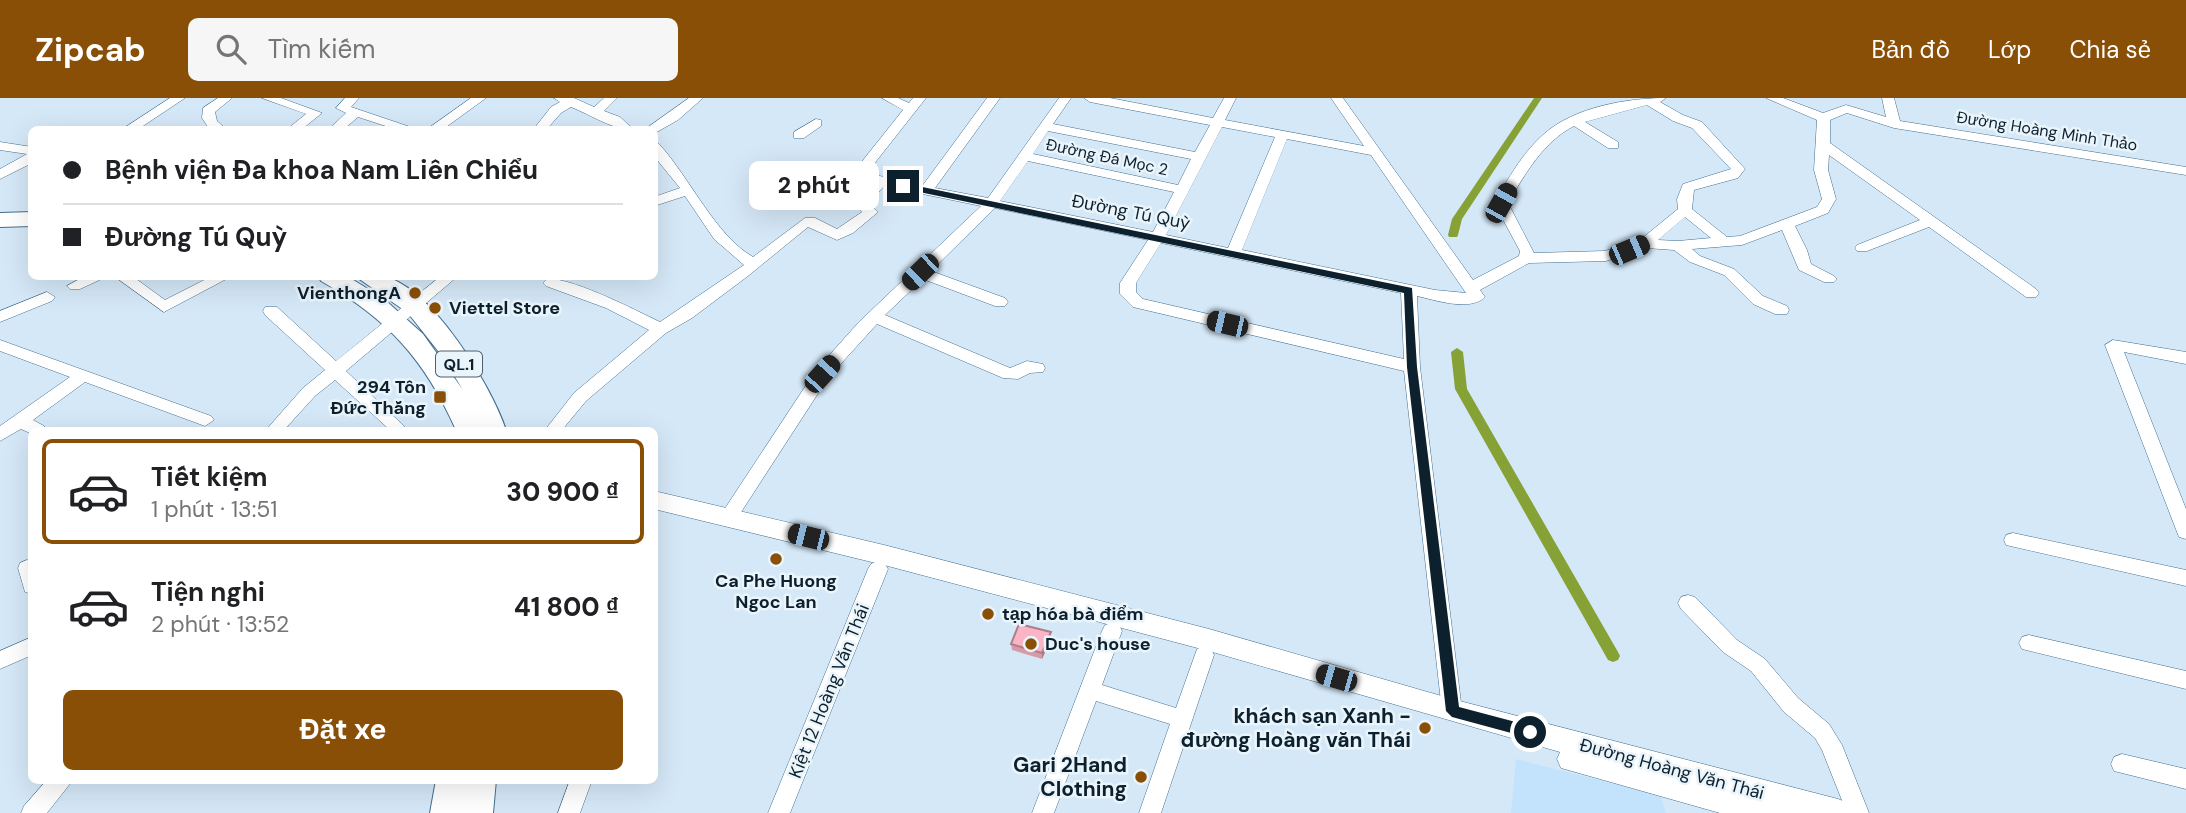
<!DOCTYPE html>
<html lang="vi">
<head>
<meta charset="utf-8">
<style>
	body { margin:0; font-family:"DM Sans",sans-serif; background:#f6f6f6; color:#202124; height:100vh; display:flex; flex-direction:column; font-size:26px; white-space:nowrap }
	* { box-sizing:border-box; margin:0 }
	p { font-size:23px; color:#757577 }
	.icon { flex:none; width:38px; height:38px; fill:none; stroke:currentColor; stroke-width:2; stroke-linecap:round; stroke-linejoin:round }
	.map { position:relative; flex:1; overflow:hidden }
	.drawer { position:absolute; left:28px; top:329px; width:630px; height:357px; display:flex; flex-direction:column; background:#fff; border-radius:10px; box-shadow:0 7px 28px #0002 }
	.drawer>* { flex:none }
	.banner { position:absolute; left:28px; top:28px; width:630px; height:154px; border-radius:10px; box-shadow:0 7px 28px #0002; display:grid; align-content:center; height:154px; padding:0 35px; background:#fff }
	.end { position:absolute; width:32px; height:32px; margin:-16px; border:9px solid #0d202e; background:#fff; box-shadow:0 0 0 4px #fff }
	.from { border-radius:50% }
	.bubble { position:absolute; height:49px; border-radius:10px; background:#fff; box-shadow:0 7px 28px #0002; font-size:23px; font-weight:800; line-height:49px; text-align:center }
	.car { position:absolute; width:21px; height:42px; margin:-21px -10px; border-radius:9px; box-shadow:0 0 5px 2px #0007; background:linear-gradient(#222 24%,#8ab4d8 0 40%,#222 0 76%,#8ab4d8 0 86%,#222 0) }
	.banner b { display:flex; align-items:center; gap:24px; height:66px; font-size:26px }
	.banner b+b { border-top:2px solid #e0e0e0 }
	.banner i { width:18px; height:18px; background:#202124 }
	ul { padding:12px 0 0; list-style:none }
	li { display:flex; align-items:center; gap:21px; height:105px; margin:0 14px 10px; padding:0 21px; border:4px solid transparent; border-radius:10px }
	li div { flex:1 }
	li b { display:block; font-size:26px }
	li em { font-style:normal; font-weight:800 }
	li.on { border-color:#894f07 }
	li>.icon { width:63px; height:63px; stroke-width:1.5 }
	.primary-button { display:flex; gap:14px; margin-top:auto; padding:14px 35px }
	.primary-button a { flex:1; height:80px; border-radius:10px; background:#894f07; color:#fff; font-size:28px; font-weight:800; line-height:80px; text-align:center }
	header { display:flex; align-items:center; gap:42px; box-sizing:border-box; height:98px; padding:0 35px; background:#894f07; color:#fff }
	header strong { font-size:33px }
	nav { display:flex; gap:38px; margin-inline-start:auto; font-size:24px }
	.search { width:490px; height:63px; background:#f6f6f6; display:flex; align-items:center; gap:18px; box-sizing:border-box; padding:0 24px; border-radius:10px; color:#757577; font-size:26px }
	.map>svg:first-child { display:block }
	.built { fill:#c3e3fd }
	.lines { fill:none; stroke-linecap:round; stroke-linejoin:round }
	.canal { fill:#86a236; fill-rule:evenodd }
	.minor-casing { stroke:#436f91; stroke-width:1 }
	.major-casing { stroke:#436f91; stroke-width:1 }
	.highway-casing { stroke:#436f91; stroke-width:2 }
	.minor { fill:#fff; fill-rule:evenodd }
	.major { fill:#fff; fill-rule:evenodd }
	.highway { fill:#fff; fill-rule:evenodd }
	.wall { fill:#d69ba9 }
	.shaded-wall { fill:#ae7e8a }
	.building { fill:#f9b4c5; stroke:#ae7e8a; stroke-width:2 }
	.route { fill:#0d202e }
	.poi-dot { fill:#894f07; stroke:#eaf4fb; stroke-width:2.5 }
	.labels { text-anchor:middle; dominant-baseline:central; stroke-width:5; stroke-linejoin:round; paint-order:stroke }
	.far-street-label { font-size:16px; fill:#0d202e; stroke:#eaf4fb }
	.shield { fill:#eaf4fb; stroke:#4f606c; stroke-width:2 }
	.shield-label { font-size:16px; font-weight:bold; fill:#0d202e }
	.street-label { font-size:18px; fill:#0d202e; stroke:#eaf4fb }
	.poi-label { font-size:18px; font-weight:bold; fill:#0d202e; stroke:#eaf4fb; text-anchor:start }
	.near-poi-label { font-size:21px; font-weight:bold; fill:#0d202e; stroke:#eaf4fb; text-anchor:end }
</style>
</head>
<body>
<header>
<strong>Zipcab</strong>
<div class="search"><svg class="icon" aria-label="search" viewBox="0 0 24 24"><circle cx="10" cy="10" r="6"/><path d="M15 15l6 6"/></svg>Tìm kiếm</div>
<nav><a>Bản đồ</a><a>Lớp</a><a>Chia sẻ</a></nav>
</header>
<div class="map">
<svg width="2186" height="715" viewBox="0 0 2186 715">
	<rect width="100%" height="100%" fill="#d5e8f7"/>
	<path class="built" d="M1516,661L1661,698L1666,715H1511Z"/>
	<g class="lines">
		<g class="canal">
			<path d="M1534,0H1542L1462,121L1458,137L1457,139H1449L1448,137L1452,121Z"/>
			<path d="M1457,250L1463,254L1467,291L1618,554L1620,558L1618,562L1613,564L1608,562L1455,291L1451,254Z"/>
		</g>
		<g class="minor-casing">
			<g id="minor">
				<path d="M170,0H185L137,32H121Z"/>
				<path d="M218,0H232L215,14L217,23L227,32H210L202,20L203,10Z"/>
				<path d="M262,0H281L322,15L301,32H286L306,16Z"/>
				<path d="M345,0H359L351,9L419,32H398L358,19L343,32H328L346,15L336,10Z"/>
				<path d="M471,0H486L442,32H426Z"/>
				<path d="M554,0H574L594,9L604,0H617L604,13L620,19L634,32C613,32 591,17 571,9L561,15L546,32H533L551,9L560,4Z"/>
				<path d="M689,0H703L678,22L655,35L654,32H644Z"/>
				<path d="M882,0H898L909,5L913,0H926L870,71V76L923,87L987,0H1000L935,90L988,100L1059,0H1071L1053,26L1195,54L1210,27L1090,4L1084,0H1110L1213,20L1224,0H1236L1225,22L1364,48L1331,0H1343L1473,182L1519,158L1520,153L1494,105C1508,81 1523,54 1544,36C1574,9 1628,0 1666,0L1660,4L1683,17L1702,24L1745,71L1738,80L1694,92L1692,111L1727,139L1740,138L1817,109L1822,101L1814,72L1817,22L1766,0H1783L1823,15L1846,7L1886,19L1882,0H1894L1900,23L2186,69V77L1894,30L1847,15L1830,22V45L2036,191L2039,195L2036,199H2026L1929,129L1867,153H1857L1855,150L1857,147L1920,122L1829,57L1828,72L1836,101L1828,115L1795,128L1807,152L1811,166L1834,178L1837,181L1834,184H1824L1799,172L1782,132L1742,147L1692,151L1700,158L1734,171L1763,198L1787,208L1789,212L1787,216H1775L1753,206L1724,177L1690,164L1674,152L1646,150L1606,163L1529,165L1480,192L1485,199C1470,214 1435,202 1417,198L1420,269L1462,613L1459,620L1452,622L1445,620L1442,613L1404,273L1133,209L1120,196V185L1148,142L995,110L931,173L1005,200L1008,204L1005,208H995L923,181L885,217L1010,270L1027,263L1043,266L1045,270L1043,274L1030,275L1018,281L1003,280L877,226L828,280L734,425H722L719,420L722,415L816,272L859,224L981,108L884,88L869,105L878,114L853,135L837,142L808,129L748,178L692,220L666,235L586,303L562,332H545L574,295L649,232L606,210L546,188L543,185L546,182C566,176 639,214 660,224L744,167L714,141L685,98L654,108V99L680,90L654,58V45L659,46C691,81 714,136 753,159L805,120H815L837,131L862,114L854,106L872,85L858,82L856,71L903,12ZM1647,7L1673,23L1692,30L1731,71L1683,86L1677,101L1678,111L1640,142L1605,153L1534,155L1508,105C1525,76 1543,44 1574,28L1608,50H1618V44L1585,24ZM1222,29L1275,39L1228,150L1166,137ZM1048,33L1191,61L1178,87L1033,56ZM1287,41L1371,57L1466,195L1435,192L1242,152ZM1028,63L1174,94L1153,134L1000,103ZM1685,119L1711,140L1678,143L1658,142ZM1161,145L1401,195L1404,261L1143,201L1136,194V185Z"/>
				<path d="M816,21L821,22V28L804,40H794V34Z"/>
				<path d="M0,44L32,49V65L0,81V71L27,56L0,52Z"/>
				<path d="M85,178H108L80,191H70L67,188Z"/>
				<path d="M114,178H132L165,202L212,178H232L164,214Z"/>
				<path d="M441,178H458L346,273L408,332H390L335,282L315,298L284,332H266L303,290L325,272L265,217L263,213L265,209H277L336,263Z"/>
				<path d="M47,194L55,199L52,203L0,224V213Z"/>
				<path d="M0,242L211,318L214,322L205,328L85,284L33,322L44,328L46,332H32V336L21,331L0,343V328L70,279L0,253Z"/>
				<path d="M2113,242L2186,254V266L2124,254L2186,411V441L2179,439L2177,434L2105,247Z"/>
				<path d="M2013,435L2186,472V488L2006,447L2004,442L2006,437Z"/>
				<path d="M27,462L32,464V496L25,494L18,470L20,465Z"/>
				<path d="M878,463L885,466L888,471L790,715H768L868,471L871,466Z"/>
				<path d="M1688,497L1695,499L1737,542L1765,561L1798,600L1829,626L1842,647L1869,715H1847L1822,652L1815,640L1784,614L1751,573L1723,554L1681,511L1678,505L1681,499Z"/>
				<path d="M1112,525L1119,527L1122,533L1102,587L1176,610L1197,551L1204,548L1211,551L1214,557L1161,715H1139L1170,626L1096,603L1054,715H1032L1102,533L1105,527Z"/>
				<path d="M2029,537L2186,573V591L2022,551L2019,545L2022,539Z"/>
				<path d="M32,539V557L0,571V553Z"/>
				<path d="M2122,656L2186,671V691L2114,673L2111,666L2114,659Z"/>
				<path d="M47,682H73L47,715H21L24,708Z"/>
				<path d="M570,682H592L580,715H558Z"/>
			</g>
		</g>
		<g class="major-casing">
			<path id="major" d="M654,393L884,447L1209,531L1452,601L1838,701L1848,705L1852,715H1720L1561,670L1557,661L1560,654L1209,553L884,467L654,411Z"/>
		</g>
		<g class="highway-casing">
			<g id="highway">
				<path d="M32,114V128L0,129V115Z"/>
				<path d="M318,178H347L384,201L423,236L463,292L442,258L408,215L355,178C364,178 374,177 382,178C431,187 492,289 506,332H456C425,262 388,221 321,183Z"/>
				<path d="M436,682H496L493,715H430Z"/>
			</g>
		</g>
		<use href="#minor" class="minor"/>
		<use href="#major" class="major"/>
		<use href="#highway" class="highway"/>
	</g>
	<path class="wall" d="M1051,541L1042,561L1012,552L1011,546Z"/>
	<path class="shaded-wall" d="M1051,534V541L1042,561V555Z"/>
	<path class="building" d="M1019,526L1051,534L1042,555L1011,546Z"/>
	<path class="route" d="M903,85L1412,190L1417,269L1459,609L1535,629V638L1530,640L1452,619L1446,613L1407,269L1404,195L900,90L899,88Z"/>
	<g class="poi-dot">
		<circle cx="415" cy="195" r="7"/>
		<circle cx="435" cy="210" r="7"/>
		<rect x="433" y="292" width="14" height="14" rx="3.5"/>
		<circle cx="776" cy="461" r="7"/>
		<circle cx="988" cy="516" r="7"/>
		<circle cx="1031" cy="546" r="7"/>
		<circle cx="1425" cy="630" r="7"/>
		<circle cx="1141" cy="679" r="7"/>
	</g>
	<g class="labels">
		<g class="far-street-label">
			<text transform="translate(2047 33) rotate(9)">Đường Hoàng Minh Thảo</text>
			<text transform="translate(1107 59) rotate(12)">Đường Đá Mọc 2</text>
		</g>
		<rect class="shield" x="436" y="253.5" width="46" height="25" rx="5"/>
		<g class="shield-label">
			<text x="459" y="266">QL.1</text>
		</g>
		<g class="street-label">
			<text transform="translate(1131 114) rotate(11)">Đường Tú Quỳ</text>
			<text transform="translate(829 593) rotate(-68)">Kiệt 12 Hoàng Văn Thái</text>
			<text transform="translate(1672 671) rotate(15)">Đường Hoàng Văn Thái</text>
		</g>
		<g class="poi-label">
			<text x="401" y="195" text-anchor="end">VienthongA</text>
			<text x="449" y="210">Viettel Store</text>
			<text x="426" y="289" text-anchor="end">294 Tôn<tspan x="426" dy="21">Đức Thắng</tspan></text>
			<text x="776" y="483" text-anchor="middle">Ca Phe Huong<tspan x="776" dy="21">Ngoc Lan</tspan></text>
			<text x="1002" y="516">tạp hóa bà điểm</text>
			<text x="1045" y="546">Duc's house</text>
		</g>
		<g class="near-poi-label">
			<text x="1411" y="618">khách sạn Xanh -<tspan x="1411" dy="24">đường Hoàng văn Thái</tspan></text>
			<text x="1127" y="667">Gari 2Hand<tspan x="1127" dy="24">Clothing</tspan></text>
		</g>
	</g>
</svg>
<i class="end from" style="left:1530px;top:634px"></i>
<i class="end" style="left:903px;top:88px"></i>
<div class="bubble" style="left:749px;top:63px;width:130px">2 phút</div>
<i class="car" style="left:1501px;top:105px;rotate:29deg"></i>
<i class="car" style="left:1629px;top:152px;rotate:67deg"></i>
<i class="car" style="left:920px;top:174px;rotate:226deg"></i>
<i class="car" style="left:1227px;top:226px;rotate:283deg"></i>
<i class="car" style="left:822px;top:276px;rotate:42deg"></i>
<i class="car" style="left:808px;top:439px;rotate:284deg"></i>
<i class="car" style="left:1336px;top:580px;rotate:286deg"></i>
<div class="banner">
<b><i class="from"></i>Bệnh viện Đa khoa Nam Liên Chiểu</b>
<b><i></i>Đường Tú Quỳ</b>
</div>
<section class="drawer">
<ul>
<li class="on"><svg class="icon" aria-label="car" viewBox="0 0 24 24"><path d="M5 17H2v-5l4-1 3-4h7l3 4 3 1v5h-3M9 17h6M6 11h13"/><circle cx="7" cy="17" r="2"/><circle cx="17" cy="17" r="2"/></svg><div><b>Tiết kiệm</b><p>1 phút · 13:51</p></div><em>30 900 ₫</em></li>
<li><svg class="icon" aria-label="car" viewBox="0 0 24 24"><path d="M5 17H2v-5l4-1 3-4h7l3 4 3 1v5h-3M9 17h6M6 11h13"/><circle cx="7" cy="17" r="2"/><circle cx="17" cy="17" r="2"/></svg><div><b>Tiện nghi</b><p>2 phút · 13:52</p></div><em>41 800 ₫</em></li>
</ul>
<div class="primary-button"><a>Đặt xe</a></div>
</section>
</div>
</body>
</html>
